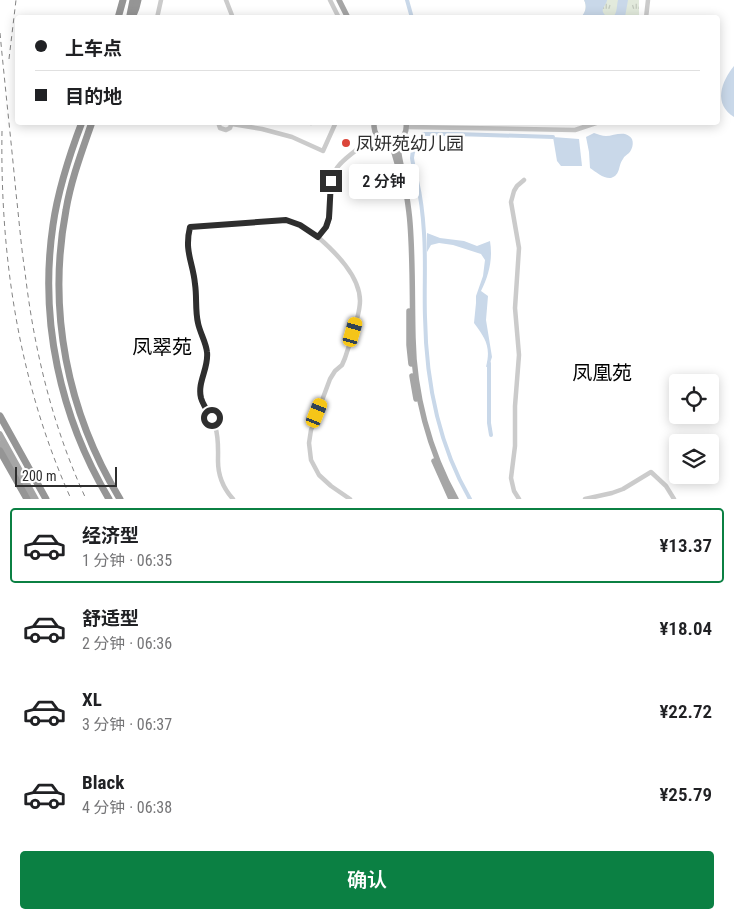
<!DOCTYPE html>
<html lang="zh">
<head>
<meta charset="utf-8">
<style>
	body { margin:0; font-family:"Roboto Condensed","Noto Sans SC",sans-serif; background:#f2f2f2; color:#202124; height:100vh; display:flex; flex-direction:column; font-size:19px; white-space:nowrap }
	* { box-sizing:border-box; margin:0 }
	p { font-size:16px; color:#757577 }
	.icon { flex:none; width:28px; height:28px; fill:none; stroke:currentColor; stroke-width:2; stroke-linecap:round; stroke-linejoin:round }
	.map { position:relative; height:499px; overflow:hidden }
	.sheet { display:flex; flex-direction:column; background:#fff; flex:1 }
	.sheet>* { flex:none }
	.top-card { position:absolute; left:15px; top:15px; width:705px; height:110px; border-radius:5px; box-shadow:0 2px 12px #0003; display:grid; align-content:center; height:110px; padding:0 20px; background:#fff }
	.tools { position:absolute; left:669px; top:374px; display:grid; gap:10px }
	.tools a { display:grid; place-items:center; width:50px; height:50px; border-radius:5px; background:#fff; box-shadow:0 2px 12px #0003; font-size:25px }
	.scale { position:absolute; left:15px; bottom:12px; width:102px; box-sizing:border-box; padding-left:5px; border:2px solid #2e2e2e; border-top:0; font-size:14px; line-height:18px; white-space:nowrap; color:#2e2e2e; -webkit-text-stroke:4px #fff; paint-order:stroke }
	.end { position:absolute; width:22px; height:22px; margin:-11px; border:6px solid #2e2e2e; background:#fff; box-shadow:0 0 0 2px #fff }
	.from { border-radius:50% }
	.bubble { position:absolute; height:35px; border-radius:5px; background:#fff; box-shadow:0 2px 12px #0003; font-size:16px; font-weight:600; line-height:35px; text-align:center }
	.car { position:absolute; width:15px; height:30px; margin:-15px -8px; border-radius:6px; box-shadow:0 0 4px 1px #0007; background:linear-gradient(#f5c518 24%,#345 0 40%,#f5c518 0 76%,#345 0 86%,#f5c518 0) }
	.top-card b { display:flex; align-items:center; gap:18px; height:48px; font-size:19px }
	.top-card b+b { border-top:1px solid #e0e0e0 }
	.top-card i { width:12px; height:12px; background:#202124 }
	ul { padding:9px 0 0; list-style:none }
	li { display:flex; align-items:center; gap:15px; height:75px; margin:0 10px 8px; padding:0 10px; border:2px solid transparent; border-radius:5px }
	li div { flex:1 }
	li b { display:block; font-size:19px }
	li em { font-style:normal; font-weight:600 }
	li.current { border-color:#0b8043 }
	li>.icon { width:45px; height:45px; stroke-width:1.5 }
	.action { display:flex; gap:10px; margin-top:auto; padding:10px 20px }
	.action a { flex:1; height:58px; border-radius:5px; background:#0b8043; color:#fff; font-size:20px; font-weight:600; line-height:58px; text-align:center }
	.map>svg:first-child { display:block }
	.park { fill:url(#park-tufts) }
	.water { fill:#c9d8e9 }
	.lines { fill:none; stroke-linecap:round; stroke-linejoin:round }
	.canal { stroke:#c9d8e9; stroke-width:4 }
	.minor { stroke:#cbcbcb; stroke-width:4.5 }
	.major { stroke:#a6a6a6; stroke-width:5.5 }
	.highway { stroke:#959595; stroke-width:7 }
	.rail { stroke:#838383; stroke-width:1; stroke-dasharray:5 4; stroke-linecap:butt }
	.route { stroke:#2e2e2e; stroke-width:6 }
	.poi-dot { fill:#db453a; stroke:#fff; stroke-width:2 }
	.labels { text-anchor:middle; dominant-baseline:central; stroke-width:5; stroke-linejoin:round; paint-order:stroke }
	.poi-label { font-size:18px; fill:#2e2e2e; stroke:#fff; text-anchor:start }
	.quarter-label { font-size:20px; fill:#000; stroke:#fff }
</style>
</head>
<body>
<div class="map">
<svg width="734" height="499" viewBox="0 0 734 499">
	<defs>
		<pattern id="park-tufts" width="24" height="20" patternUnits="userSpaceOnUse" patternTransform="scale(1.25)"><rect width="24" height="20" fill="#e2eadc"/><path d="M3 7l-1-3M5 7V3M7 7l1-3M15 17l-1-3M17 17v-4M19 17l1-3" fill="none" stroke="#c2c9bd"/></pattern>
	</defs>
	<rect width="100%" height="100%" fill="#fff"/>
	<path class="park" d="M584,0H639V17L581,18C586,12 587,6 584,0Z"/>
	<g class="water">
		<path d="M584,0H607C606,7 598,9 607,17C618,19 616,8 618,0H628L625,17H581C586,12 587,6 584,0Z"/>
		<path d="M734,66V117C713,104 721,82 734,66Z"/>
		<path d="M594,133C598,134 602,136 606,136C613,136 623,131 629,136C635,139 633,149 629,153C627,155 624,156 623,159C618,165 621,175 611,178C604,179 596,172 590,168L589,152L586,137Z"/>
		<path d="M553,137L579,139L582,166H561L557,161Z"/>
		<path d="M427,233L440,238L464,241L477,246L490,241C493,259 489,275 481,291L488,296L486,320L492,357L489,366L486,367C491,347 486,339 474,323L476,303V296L483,276L485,260L481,254L453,245L439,243L431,245L427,252Z"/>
	</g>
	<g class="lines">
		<g class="canal">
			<path d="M407,0L412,18"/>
			<path d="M489,363V423L491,435"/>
			<path d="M470,499C438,444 426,380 425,317C424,289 426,261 424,233C423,216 421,198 417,181C416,173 413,166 412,158C412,149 418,142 423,134H456L553,137"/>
		</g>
		<g class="minor">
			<path d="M226,0L233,18"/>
			<path d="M330,0L339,18"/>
			<path d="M157,18L161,0"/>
			<path d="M646,18L648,0"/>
			<path d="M218,122L220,128L226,130L230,128L232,122"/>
			<path d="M309,122L311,123V122"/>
			<path d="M232,124L262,129L292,137L323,151L336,122"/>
			<path d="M407,127L575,130L599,122"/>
			<path d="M318,237C335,252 360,276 360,301C360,316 350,342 345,358L342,365L335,371L330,379L311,430L309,443L311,460L319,475L331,486L350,499"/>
			<path d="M233,499C223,488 218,475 218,461C218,449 219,438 215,426C212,415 202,407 201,396C198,382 208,369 207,355C207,343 200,333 198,322C195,309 197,296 195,284C193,261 184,252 190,227L286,220L300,225L318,237C320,234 324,231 326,228C335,213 325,187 335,171C341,159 365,144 377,136"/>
			<path d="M519,499L514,491L511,478L515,446V406L519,355L515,308L519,248L511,202L514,191L517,186L524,180"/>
			<path d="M585,499L612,493L623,489L651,472L666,486L674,499"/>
		</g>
		<g class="major">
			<path d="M339,0L348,18"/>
			<path d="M374,122C372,151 410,148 406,122"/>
			<path d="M400,140C396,152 402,166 404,178C406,193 409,208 410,223C413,261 412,299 413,338C414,393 429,451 456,499"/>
			<path d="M387,143L393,149L399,170"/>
			<path d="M409,311V345L411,364"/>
			<path d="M412,376L416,399"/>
			<path d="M0,434L36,499"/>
			<path d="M0,443L31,499"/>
			<path d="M434,461L451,499"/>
		</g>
		<g class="highway">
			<path d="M130,15L133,0"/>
			<path d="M118,18L123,0"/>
			<path d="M132,18L136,8L138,0"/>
			<path d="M82,122C69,156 58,190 53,225C39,320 60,417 109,499"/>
			<path d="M92,122C82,151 71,180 66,210C47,310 67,412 120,499"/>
			<path d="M0,416L46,499"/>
			<path d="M0,451L27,499"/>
		</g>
		<g class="rail">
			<path d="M0,33C5,86 11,140 16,193C19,219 21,246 25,272C34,350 53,428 86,499"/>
			<path d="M9,59L16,0"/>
			<path d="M2,131C0,258 19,383 71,499"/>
		</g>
	</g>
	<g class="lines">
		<path class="route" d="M212,418C208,412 203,405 201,398C197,382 209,368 207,352C206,342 200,333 198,323C195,310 197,297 195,284C193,262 184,252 190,227L286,220L300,225L318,237L326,227L329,218L331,181"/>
	</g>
	<circle class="poi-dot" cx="346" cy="143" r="5"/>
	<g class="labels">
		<g class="poi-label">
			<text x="356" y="143">凤妍苑幼儿园</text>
		</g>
		<g class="quarter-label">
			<text x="162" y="347">凤翠苑</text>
			<text x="602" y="373">凤凰苑</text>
		</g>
	</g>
</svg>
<div class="tools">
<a><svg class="icon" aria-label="locate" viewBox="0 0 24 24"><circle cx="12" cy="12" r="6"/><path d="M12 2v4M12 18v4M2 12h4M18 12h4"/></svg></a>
<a><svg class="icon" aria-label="layers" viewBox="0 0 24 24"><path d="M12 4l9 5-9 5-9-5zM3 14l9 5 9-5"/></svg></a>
</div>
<div class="scale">200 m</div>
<i class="end from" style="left:212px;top:418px"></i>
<i class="end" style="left:331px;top:181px"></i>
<div class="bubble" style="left:349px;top:164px;width:70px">2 分钟</div>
<i class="car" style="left:353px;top:332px;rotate:16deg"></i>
<i class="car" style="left:317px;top:413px;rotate:22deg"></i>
<div class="top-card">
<b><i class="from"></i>上车点</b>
<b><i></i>目的地</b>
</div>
</div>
<section class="sheet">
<ul>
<li class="current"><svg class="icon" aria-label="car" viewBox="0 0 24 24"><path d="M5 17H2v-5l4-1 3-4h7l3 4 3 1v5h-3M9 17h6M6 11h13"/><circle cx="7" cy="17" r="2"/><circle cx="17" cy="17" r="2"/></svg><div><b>经济型</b><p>1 分钟 · 06:35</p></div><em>¥13.37</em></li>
<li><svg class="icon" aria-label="car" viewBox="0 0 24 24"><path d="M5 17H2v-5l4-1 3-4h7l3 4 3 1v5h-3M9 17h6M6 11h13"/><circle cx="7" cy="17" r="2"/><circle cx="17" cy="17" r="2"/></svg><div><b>舒适型</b><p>2 分钟 · 06:36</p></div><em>¥18.04</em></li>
<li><svg class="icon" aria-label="car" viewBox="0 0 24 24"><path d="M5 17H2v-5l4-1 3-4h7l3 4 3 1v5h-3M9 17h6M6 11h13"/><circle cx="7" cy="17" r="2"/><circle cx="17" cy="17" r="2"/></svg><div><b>XL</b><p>3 分钟 · 06:37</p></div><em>¥22.72</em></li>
<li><svg class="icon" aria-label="car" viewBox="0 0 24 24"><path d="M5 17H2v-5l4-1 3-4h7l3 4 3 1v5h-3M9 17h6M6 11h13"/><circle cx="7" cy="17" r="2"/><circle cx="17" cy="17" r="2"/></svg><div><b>Black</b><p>4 分钟 · 06:38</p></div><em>¥25.79</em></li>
</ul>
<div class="action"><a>确认</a></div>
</section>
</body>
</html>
